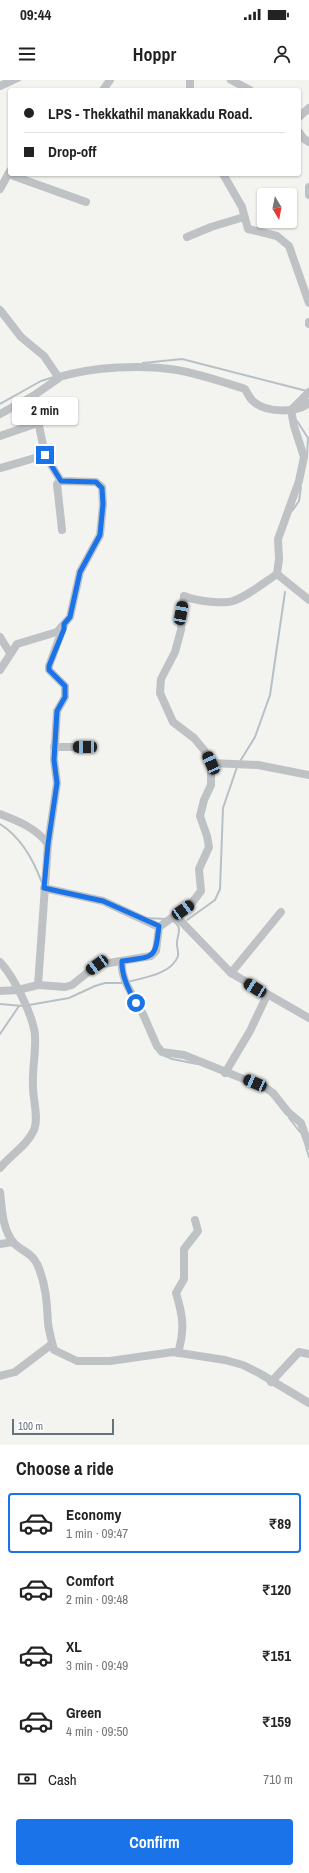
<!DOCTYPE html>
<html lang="en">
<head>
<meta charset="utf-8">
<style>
	body { margin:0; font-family:"Archivo Narrow",sans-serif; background:#f6f6f6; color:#222; height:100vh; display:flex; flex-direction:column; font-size:15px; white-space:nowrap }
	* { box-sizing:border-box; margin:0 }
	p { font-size:13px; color:#767676 }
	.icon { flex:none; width:22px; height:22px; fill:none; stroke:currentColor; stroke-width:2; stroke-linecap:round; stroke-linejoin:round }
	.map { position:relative; height:1365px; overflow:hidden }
	.panel { display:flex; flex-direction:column; background:#fff; flex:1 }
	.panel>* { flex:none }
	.top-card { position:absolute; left:8px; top:8px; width:293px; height:88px; border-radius:4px; box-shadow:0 1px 3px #0004; display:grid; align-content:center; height:88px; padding:0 16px; background:#fff }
	.needle { width:26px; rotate:170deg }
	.fabs { position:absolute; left:257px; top:108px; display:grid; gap:8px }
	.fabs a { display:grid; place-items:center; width:40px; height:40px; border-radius:4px; background:#fff; box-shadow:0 1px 3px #0004; font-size:20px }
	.scale { position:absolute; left:12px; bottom:10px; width:102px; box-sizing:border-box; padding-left:4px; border:2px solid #66727d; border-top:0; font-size:11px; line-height:14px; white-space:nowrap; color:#66727d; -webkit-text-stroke:3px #fff; paint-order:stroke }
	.end { position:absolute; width:18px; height:18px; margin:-9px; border:5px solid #1a73e8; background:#fff; box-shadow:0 0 0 2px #fff }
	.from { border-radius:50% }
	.bubble { position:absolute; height:28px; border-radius:4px; background:#fff; box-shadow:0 1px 3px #0004; font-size:13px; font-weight:700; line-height:28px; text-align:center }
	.car { position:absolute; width:12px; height:24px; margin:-12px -6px; border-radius:5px; box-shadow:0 0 3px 1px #0007; background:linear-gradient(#222 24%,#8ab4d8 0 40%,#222 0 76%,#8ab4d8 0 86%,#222 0) }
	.top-card b { display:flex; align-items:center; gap:14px; height:38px; font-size:15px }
	.top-card b+b { border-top:1px solid #e0e0e0 }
	.top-card i { width:10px; height:10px; background:#222 }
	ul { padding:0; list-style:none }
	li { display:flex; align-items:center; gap:12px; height:60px; margin:0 8px 6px; padding:0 8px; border:2px solid transparent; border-radius:4px }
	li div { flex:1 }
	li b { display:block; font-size:15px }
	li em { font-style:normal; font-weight:700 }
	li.selected { border-color:#1a73e8 }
	li>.icon { width:36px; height:36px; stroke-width:1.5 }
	h2 { padding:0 16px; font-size:18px; line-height:48px }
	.pay { display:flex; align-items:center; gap:10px; height:44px; padding:0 16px; font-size:15px }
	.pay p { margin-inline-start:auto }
	.action { display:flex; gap:8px; margin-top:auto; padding:8px 16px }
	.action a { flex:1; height:46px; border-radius:4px; background:#1a73e8; color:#fff; font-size:16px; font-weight:700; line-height:46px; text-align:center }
	.status { display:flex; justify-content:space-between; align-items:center; height:28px; padding:0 20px; background:#fff; direction:ltr }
	.status svg { height:11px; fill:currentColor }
	header { display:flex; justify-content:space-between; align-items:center; height:52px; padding:0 16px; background:#fff; font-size:18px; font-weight:700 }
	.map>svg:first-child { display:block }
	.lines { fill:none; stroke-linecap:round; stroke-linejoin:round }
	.stream { stroke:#b7c0c5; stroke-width:2 }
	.minor { stroke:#bfc2c4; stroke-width:8 }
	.route { stroke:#1a73e8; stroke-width:5 }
</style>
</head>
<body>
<div class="status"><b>09:44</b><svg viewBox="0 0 49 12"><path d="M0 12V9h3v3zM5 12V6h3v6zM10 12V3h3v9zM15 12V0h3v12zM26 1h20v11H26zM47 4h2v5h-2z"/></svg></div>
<header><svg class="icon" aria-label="menu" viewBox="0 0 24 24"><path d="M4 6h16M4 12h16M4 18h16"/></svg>Hoppr<svg class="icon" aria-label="person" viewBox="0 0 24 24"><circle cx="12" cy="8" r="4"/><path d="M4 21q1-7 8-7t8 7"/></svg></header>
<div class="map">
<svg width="309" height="1365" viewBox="0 0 309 1365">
	<rect width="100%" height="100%" fill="#f3f3f0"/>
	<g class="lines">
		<g class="stream">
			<path d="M15,2L20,0"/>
			<path d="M143,283L182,279L307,311"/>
			<path d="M0,324L41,301L54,297"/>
			<path d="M297,341L308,358L307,377"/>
			<path d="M292,431L299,421L301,407"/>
			<path d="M239,683L255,657L270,615L285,512"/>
			<path d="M0,744C21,757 34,781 42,803"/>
			<path d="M146,838L166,839"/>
			<path d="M187,840L215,820L220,809L223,728L237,687"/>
			<path d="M127,902C143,898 172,894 178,876C179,871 176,866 177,861C179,851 182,847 172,840"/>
			<path d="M0,924L23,926"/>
			<path d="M29,925L69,918L95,906L105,903H123"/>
			<path d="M0,954L19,926"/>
			<path d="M163,975L172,979L197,984"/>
			<path d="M289,1038L300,1052"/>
			<path d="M306,1067L309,1077"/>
		</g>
		<g class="minor">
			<path d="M231,0L250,10"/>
			<path d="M0,6L13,0"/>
			<path d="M103,10L110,0"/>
			<path d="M190,10V0"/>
			<path d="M299,37L309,28"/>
			<path d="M299,52L304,59L309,62"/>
			<path d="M8,94L86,122"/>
			<path d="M223,94L242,127L248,149L277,156L289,166L309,223"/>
			<path d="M309,107V115"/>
			<path d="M0,109L10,91"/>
			<path d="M187,157L211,147L244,137"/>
			<path d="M0,230L21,257L44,276L59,298L33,316L45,375L61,401L96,402L102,407L103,424L100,455L80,492L70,537L57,552L17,564L0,590"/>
			<path d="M309,242V244"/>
			<path d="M59,297C93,287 141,284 177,290C200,294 223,302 245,309C248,314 249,318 254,322C267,333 296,333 309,323"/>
			<path d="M0,334L33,316"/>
			<path d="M0,356L38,343"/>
			<path d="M1,388L45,375"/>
			<path d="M61,401L57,404L62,450"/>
			<path d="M277,494L309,520"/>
			<path d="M0,557L10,573"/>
			<path d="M54,667H85"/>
			<path d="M211,683L258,685L309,695"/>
			<path d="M0,734C18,741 36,748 48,764"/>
			<path d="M44,808L103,821L159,847"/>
			<path d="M175,835L231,893L281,832"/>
			<path d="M122,881C120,900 134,916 142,932C147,943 152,955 157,966L162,972L184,975L266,1008L273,1013L288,1032L301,1043L309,1066"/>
			<path d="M0,882C13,895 34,937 35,956C36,973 32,990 33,1007C33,1020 39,1038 34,1050C27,1066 10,1075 0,1088"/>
			<path d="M231,893L309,938"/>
			<path d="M38,905L48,764L57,703L54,680L57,631L65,617V606L49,590V586L64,545"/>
			<path d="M0,911L18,910L38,905L65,907L72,905L97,885L151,876L156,871L159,847L191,824L201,811L199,789L209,767L207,756L200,736L204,720L211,705V683L204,670L194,658L173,642L160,613L161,599L175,572L181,550L184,516C196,521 215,523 228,522C241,521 265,502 277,494L279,479L278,459L299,401L304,377L294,346L291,330L309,312"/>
			<path d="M225,993L250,951L267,915"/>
			<path d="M0,1112C2,1128 2,1148 13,1162C20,1171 32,1172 37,1184C46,1203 47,1223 48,1243C49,1252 52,1262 54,1270L77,1281H110L173,1272L225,1280L243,1285L259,1293L309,1323"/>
			<path d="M0,1164L13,1162"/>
			<path d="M178,1273C185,1249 183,1236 176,1213L184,1199V1169L198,1151L195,1140"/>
			<path d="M0,1296L15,1292L52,1264"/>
			<path d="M271,1302L299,1272L309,1274"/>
		</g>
	</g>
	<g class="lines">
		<path class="route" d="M45,375L61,401L96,402L102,408L103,424L100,455L80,492L70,537L64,544V549L49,586V590L65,606V617L57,631L54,680L57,703L48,764L44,808L103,821L159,846C155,880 155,876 122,881C121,895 129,911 136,923"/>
	</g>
</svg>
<div class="fabs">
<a><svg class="needle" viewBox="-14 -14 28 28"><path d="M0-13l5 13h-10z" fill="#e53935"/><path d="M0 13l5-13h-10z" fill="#767676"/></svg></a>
</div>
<div class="scale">100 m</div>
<i class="end from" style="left:136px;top:923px"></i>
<i class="end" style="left:45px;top:375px"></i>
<div class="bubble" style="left:12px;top:317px;width:66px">2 min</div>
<i class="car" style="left:181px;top:533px;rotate:10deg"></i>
<i class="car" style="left:85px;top:667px;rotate:270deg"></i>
<i class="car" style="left:211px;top:683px;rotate:336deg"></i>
<i class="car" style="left:183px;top:830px;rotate:55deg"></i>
<i class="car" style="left:97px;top:885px;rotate:234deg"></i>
<i class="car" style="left:255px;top:908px;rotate:302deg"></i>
<i class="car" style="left:255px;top:1003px;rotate:293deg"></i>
<div class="top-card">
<b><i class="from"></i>LPS - Thekkathil manakkadu Road.</b>
<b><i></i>Drop-off</b>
</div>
</div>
<section class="panel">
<h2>Choose a ride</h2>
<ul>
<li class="selected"><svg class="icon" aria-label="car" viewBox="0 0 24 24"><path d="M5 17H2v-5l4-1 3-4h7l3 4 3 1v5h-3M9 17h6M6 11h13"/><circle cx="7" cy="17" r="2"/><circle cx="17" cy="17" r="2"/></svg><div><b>Economy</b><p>1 min · 09:47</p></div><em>₹89</em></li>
<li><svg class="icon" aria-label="car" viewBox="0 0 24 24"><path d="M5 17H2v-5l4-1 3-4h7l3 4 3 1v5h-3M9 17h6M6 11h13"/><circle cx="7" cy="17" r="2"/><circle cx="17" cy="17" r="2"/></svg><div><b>Comfort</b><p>2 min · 09:48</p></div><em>₹120</em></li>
<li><svg class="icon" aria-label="car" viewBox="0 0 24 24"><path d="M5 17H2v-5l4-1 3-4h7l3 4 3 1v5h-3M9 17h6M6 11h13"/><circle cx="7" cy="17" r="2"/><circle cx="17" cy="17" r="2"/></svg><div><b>XL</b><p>3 min · 09:49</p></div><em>₹151</em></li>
<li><svg class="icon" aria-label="car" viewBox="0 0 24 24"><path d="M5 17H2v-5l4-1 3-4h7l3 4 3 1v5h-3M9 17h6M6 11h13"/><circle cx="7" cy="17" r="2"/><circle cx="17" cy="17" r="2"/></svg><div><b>Green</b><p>4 min · 09:50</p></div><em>₹159</em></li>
</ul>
<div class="pay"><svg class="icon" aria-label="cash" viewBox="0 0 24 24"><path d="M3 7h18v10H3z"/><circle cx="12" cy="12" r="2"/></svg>Cash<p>710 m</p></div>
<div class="action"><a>Confirm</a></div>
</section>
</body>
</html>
